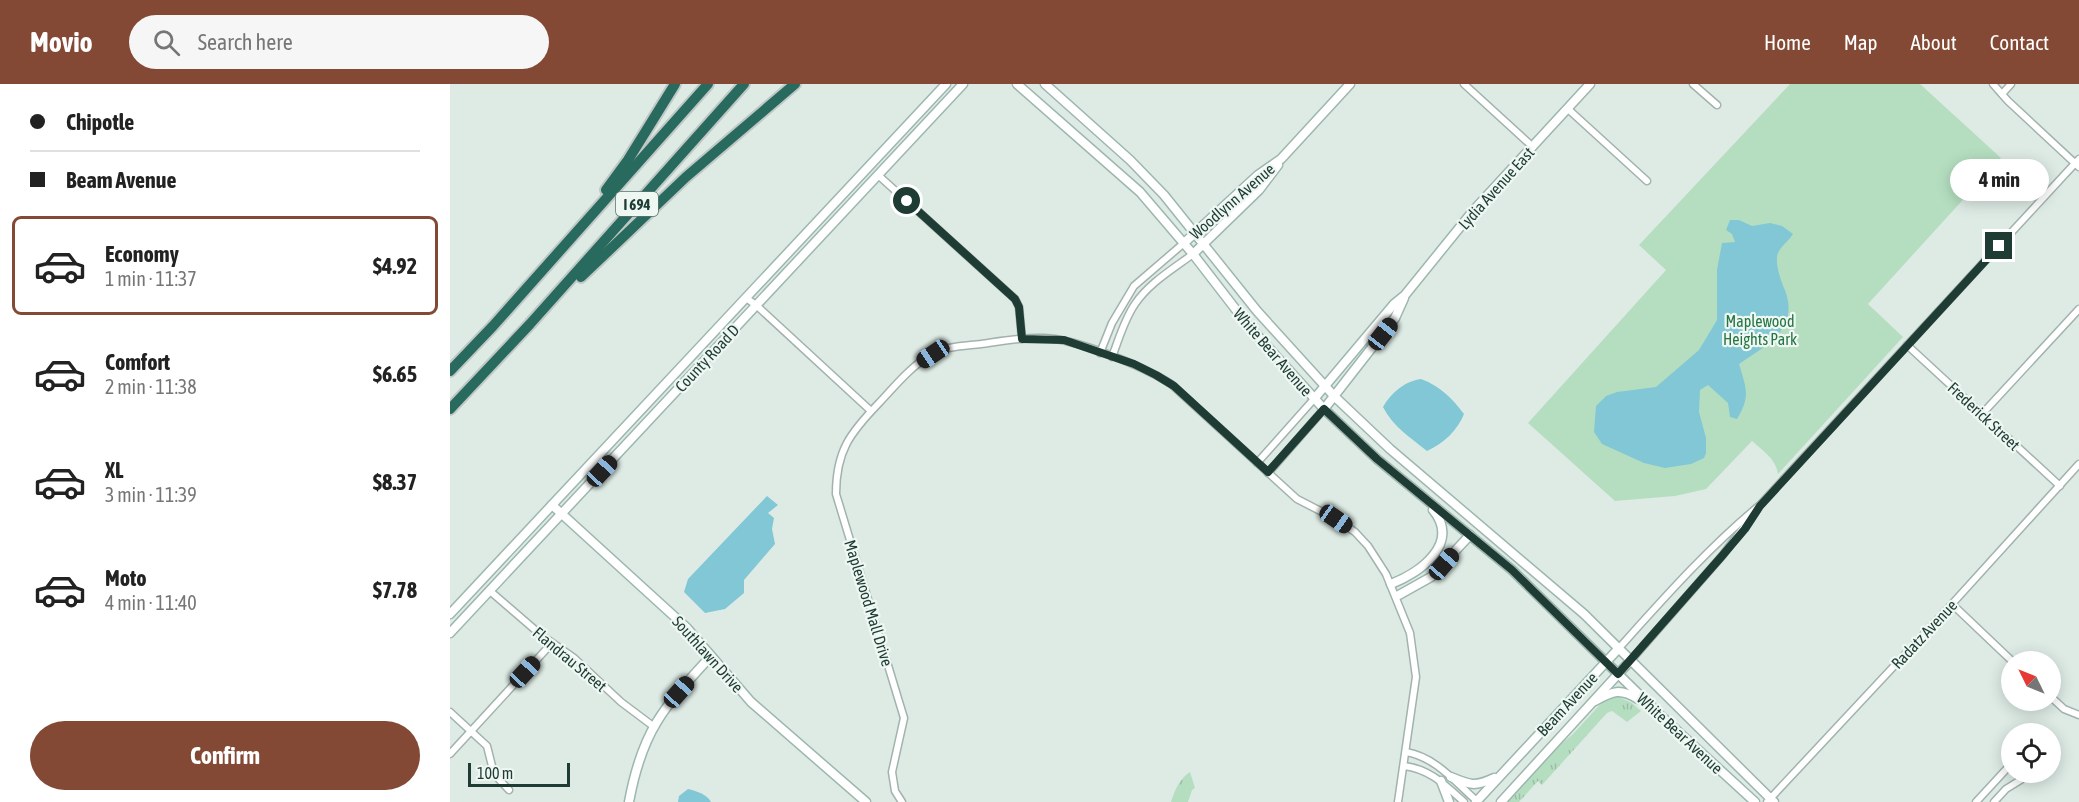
<!DOCTYPE html>
<html lang="en">
<head>
<meta charset="utf-8">
<style>
	body { margin:0; font-family:"Asap Condensed",sans-serif; background:#f6f6f6; color:#222; height:100vh; display:flex; flex-direction:column; font-size:22px; white-space:nowrap }
	* { box-sizing:border-box; margin:0 }
	p { font-size:20px; color:#767676 }
	.icon { flex:none; width:33px; height:33px; fill:none; stroke:currentColor; stroke-width:2; stroke-linecap:round; stroke-linejoin:round }
	.map { position:relative; flex:1; overflow:hidden }
	.details { display:flex; flex-direction:column; background:#fff; width:450px }
	.details>* { flex:none }
	.hud { display:grid; align-content:center; height:132px; padding:0 30px; background:#fff }
	.needle { width:39px; rotate:313deg }
	.buttons { position:absolute; left:1551px; top:567px; display:grid; gap:12px }
	.buttons a { display:grid; place-items:center; width:60px; height:60px; border-radius:50%; background:#fff; box-shadow:0 3px 15px #0003; font-size:30px }
	.scale { position:absolute; left:18px; bottom:15px; width:102px; box-sizing:border-box; padding-left:6px; border:3px solid #1e3c34; border-top:0; font-size:16px; line-height:21px; white-space:nowrap; color:#1e3c34; -webkit-text-stroke:4px #eff7f3; paint-order:stroke }
	.end { position:absolute; width:27px; height:27px; margin:-14px; border:8px solid #1e3c34; background:#fff; box-shadow:0 0 0 3px #fff }
	.from { border-radius:50% }
	.bubble { position:absolute; height:42px; border-radius:21px; background:#fff; box-shadow:0 3px 15px #0003; font-size:20px; font-weight:700; line-height:42px; text-align:center }
	.car { position:absolute; width:18px; height:36px; margin:-18px -9px; border-radius:8px; box-shadow:0 0 4px 2px #0007; background:linear-gradient(#222 24%,#8ab4d8 0 40%,#222 0 76%,#8ab4d8 0 86%,#222 0) }
	.hud b { display:flex; align-items:center; gap:21px; height:57px; font-size:22px }
	.hud b+b { border-top:2px solid #e0e0e0 }
	.hud i { width:15px; height:15px; background:#222 }
	ul { padding:0; list-style:none }
	li { display:flex; align-items:center; gap:18px; height:99px; margin:0 12px 9px; padding:0 18px; border:3px solid transparent; border-radius:9px }
	li div { flex:1 }
	li b { display:block; font-size:22px }
	li em { font-style:normal; font-weight:700 }
	li.current { border-color:#844934 }
	li>.icon { width:54px; height:54px; stroke-width:1.5 }
	.button { display:flex; gap:12px; margin-top:auto; padding:12px 30px }
	.button a { flex:1; height:69px; border-radius:36px; background:#844934; color:#fff; font-size:24px; font-weight:700; line-height:69px; text-align:center }
	header { display:flex; align-items:center; gap:36px; box-sizing:border-box; height:84px; padding:0 30px; background:#844934; color:#fff }
	header strong { font-size:28px }
	nav { display:flex; gap:33px; margin-inline-start:auto; font-size:21px }
	.search { width:420px; height:54px; background:#f6f6f6; display:flex; align-items:center; gap:15px; box-sizing:border-box; padding:0 21px; border-radius:33px; color:#767676; font-size:22px }
	main { display:flex; flex:1; min-height:0 }
	.map>svg:first-child { display:block }
	.grass { fill:url(#grass-tufts) }
	.green { fill:#b5dec0 }
	.water { fill:#81c7d5 }
	.lines { fill:none; stroke-linecap:round; stroke-linejoin:round }
	.street-casing { stroke:#a1b3ac; stroke-width:9 }
	.secondary-casing { stroke:#9cb7ae; stroke-width:11 }
	.highway-casing { stroke:#c0c8c6; stroke-width:14 }
	.street { stroke:#fff; stroke-width:6 }
	.secondary { stroke:#fff; stroke-width:8 }
	.highway { stroke:#286a5d; stroke-width:10 }
	.route { stroke:#1e3c34; stroke-width:8 }
	.labels { text-anchor:middle; dominant-baseline:central; stroke-width:4.5; stroke-linejoin:round; paint-order:stroke }
	.shield { fill:#eff7f3; stroke:#5d746d; stroke-width:1.5 }
	.shield-label { font-size:15px; font-weight:bold; fill:#1e3c34 }
	.street-label { font-size:16px; fill:#1e3c34; stroke:#eff7f3 }
	.park-label { font-size:16px; fill:#267545; stroke:#eff7f3 }
</style>
</head>
<body>
<header>
<strong>Movio</strong>
<div class="search"><svg class="icon" aria-label="search" viewBox="0 0 24 24"><circle cx="10" cy="10" r="6"/><path d="M15 15l6 6"/></svg>Search here</div>
<nav><a>Home</a><a>Map</a><a>About</a><a>Contact</a></nav>
</header>
<main>
<section class="details">
<div class="hud">
<b><i class="from"></i>Chipotle</b>
<b><i></i>Beam Avenue</b>
</div>
<ul>
<li class="current"><svg class="icon" aria-label="car" viewBox="0 0 24 24"><path d="M5 17H2v-5l4-1 3-4h7l3 4 3 1v5h-3M9 17h6M6 11h13"/><circle cx="7" cy="17" r="2"/><circle cx="17" cy="17" r="2"/></svg><div><b>Economy</b><p>1 min · 11:37</p></div><em>$4.92</em></li>
<li><svg class="icon" aria-label="car" viewBox="0 0 24 24"><path d="M5 17H2v-5l4-1 3-4h7l3 4 3 1v5h-3M9 17h6M6 11h13"/><circle cx="7" cy="17" r="2"/><circle cx="17" cy="17" r="2"/></svg><div><b>Comfort</b><p>2 min · 11:38</p></div><em>$6.65</em></li>
<li><svg class="icon" aria-label="car" viewBox="0 0 24 24"><path d="M5 17H2v-5l4-1 3-4h7l3 4 3 1v5h-3M9 17h6M6 11h13"/><circle cx="7" cy="17" r="2"/><circle cx="17" cy="17" r="2"/></svg><div><b>XL</b><p>3 min · 11:39</p></div><em>$8.37</em></li>
<li><svg class="icon" aria-label="car" viewBox="0 0 24 24"><path d="M5 17H2v-5l4-1 3-4h7l3 4 3 1v5h-3M9 17h6M6 11h13"/><circle cx="7" cy="17" r="2"/><circle cx="17" cy="17" r="2"/></svg><div><b>Moto</b><p>4 min · 11:40</p></div><em>$7.78</em></li>
</ul>
<div class="button"><a>Confirm</a></div>
</section>
<div class="map">
<svg width="1629" height="718" viewBox="0 0 1629 718">
	<defs>
		<pattern id="grass-tufts" width="24" height="20" patternUnits="userSpaceOnUse" patternTransform="scale(1.5)"><rect width="24" height="20" fill="#b5dec0"/><path d="M3 7l-1-3M5 7V3M7 7l1-3M15 17l-1-3M17 17v-4M19 17l1-3" fill="none" stroke="#9bbfa6"/></pattern>
	</defs>
	<rect width="100%" height="100%" fill="#deebe5"/>
	<g class="grass">
		<path d="M1164,611L1182,619L1191,627L1177,638L1162,627L1157,629L1092,701L1088,697L1069,718H1056L1096,673L1123,650L1155,615Z"/>
		<path d="M740,688L745,704L742,706L738,718H721C725,706 729,695 740,688Z"/>
	</g>
	<path class="green" d="M1340,0H1470L1551,74L1418,220L1453,253L1328,390C1326,375 1313,367 1302,357L1256,405L1225,412L1165,417L1078,339L1216,186L1189,161Z"/>
	<g class="water">
		<path d="M1280,136H1289L1302,142L1320,139L1332,142L1343,150C1338,158 1328,164 1327,173C1326,185 1332,199 1336,209C1348,246 1315,262 1289,280C1296,304 1301,312 1287,335L1280,333L1278,319L1258,301L1250,306L1249,328L1256,354V369L1254,374L1241,380L1215,384L1194,379L1152,360L1144,348L1146,322L1156,312L1167,308L1206,303L1249,266L1267,236V186L1272,159L1285,158L1282,150L1276,146Z"/>
		<path d="M971,295C990,302 1002,314 1014,330C1007,347 994,359 977,367C960,353 943,343 933,323C941,309 955,297 971,295Z"/>
		<path d="M317,412L328,421L318,429L324,434L322,445L325,460L294,496V509L275,525L255,529L234,508L238,495Z"/>
		<path d="M238,705C246,707 257,710 261,718H228L229,712Z"/>
	</g>
	<g class="lines">
		<g class="street-casing">
			<g id="street">
				<path d="M1014,0L1083,63"/>
				<path d="M1243,0L1267,21"/>
				<path d="M1543,0L1558,17L1629,83"/>
				<path d="M1552,10L1561,0"/>
				<path d="M1118,25L1197,97"/>
				<path d="M428,91L565,215L569,223L572,255"/>
				<path d="M296,214L306,221L421,327"/>
				<path d="M1457,261L1610,402"/>
				<path d="M650,269L662,239L684,202L734,159"/>
				<path d="M662,273C669,255 674,236 685,220C699,199 723,185 743,170"/>
				<path d="M1532,330L1629,225"/>
				<path d="M807,379L864,315"/>
				<path d="M818,389L874,325"/>
				<path d="M40,507L91,551L124,574L171,618L203,642"/>
				<path d="M1502,520L1563,578"/>
				<path d="M1169,564C1214,514 1258,464 1310,421L1629,75"/>
				<path d="M1181,576L1272,472L1306,427"/>
				<path d="M1600,612L1614,625L1629,631"/>
				<path d="M0,628L37,662L44,690L59,706"/>
				<path d="M956,668C986,673 1006,699 1028,718"/>
				<path d="M0,670L102,559"/>
				<path d="M954,682C980,685 995,701 1014,718"/>
				<path d="M452,718L445,707L442,688L454,634L386,410C386,367 400,349 429,319C445,302 461,282 482,270C497,262 514,262 531,260C552,257 573,253 594,254C627,255 693,282 721,300L847,415L886,435L905,448L918,462L936,490L960,549L966,593L948,718"/>
				<path d="M1317,718L1502,520L1629,380"/>
				<path d="M1526,718L1562,679"/>
				<path d="M1544,718L1556,705L1577,692L1576,688"/>
			</g>
		</g>
		<g class="secondary-casing">
			<g id="secondary">
				<path d="M567,0L690,108L743,170L797,240L874,325L927,375L1062,486L1210,631L1305,718"/>
				<path d="M595,0L680,76L714,111L807,227L885,313L940,365L1134,530L1324,718"/>
				<path d="M734,159L808,91L831,75L900,0"/>
				<path d="M743,170L809,106L828,81"/>
				<path d="M864,315L944,220L955,211L1023,127L1140,0"/>
				<path d="M874,325L945,234L954,214"/>
				<path d="M102,421L237,544L301,618L416,718"/>
				<path d="M941,500C970,489 1011,459 983,426"/>
				<path d="M947,512L981,493L1020,451"/>
				<path d="M0,530L496,0"/>
				<path d="M0,549L513,0"/>
				<path d="M1145,617C1163,607 1170,604 1188,615"/>
				<path d="M1001,693C1020,701 1025,703 1044,694"/>
				<path d="M991,697L999,718"/>
				<path d="M179,718C192,647 213,624 261,572"/>
				<path d="M1026,718L1169,564"/>
				<path d="M1051,718L1181,576"/>
			</g>
		</g>
		<g class="highway-casing">
			<g id="highway">
				<path d="M156,106L178,76L225,0"/>
				<path d="M131,193L236,93L345,0"/>
				<path d="M0,287L43,242L258,0"/>
				<path d="M0,325L80,240L294,0"/>
			</g>
		</g>
		<use href="#street" class="street"/>
		<use href="#secondary" class="secondary"/>
		<use href="#highway" class="highway"/>
	</g>
	<g class="lines">
		<path class="route" d="M457,117L565,215L569,223L572,255L614,256L684,280L706,291L724,302L818,388L874,325L927,375L1062,486L1168,590L1272,472L1295,445L1310,422L1549,162"/>
	</g>
	<g class="labels">
		<rect class="shield" x="166" y="108" width="42" height="24" rx="4.5"/>
		<g class="shield-label">
			<text x="187" y="120">I 694</text>
		</g>
		<g class="street-label">
			<text transform="translate(1046 104) rotate(-48)">Lydia Avenue East</text>
			<text transform="translate(782 117) rotate(-41)">Woodlynn Avenue</text>
			<text transform="translate(823 268) rotate(49)">White Bear Avenue</text>
			<text transform="translate(257 274) rotate(-47)">County Road D</text>
			<text transform="translate(1534 332) rotate(43)">Frederick Street</text>
			<text transform="translate(419 519) rotate(73)">Maplewood Mall Drive</text>
			<text transform="translate(1474 550) rotate(-47)">Radatz Avenue</text>
			<text transform="translate(258 570) rotate(48)">Southlawn Drive</text>
			<text transform="translate(120 575) rotate(40)">Flandrau Street</text>
			<text transform="translate(1117 620) rotate(-47)">Beam Avenue</text>
			<text transform="translate(1230 649) rotate(43)">White Bear Avenue</text>
		</g>
		<g class="park-label">
			<text x="1310" y="237">Maplewood<tspan x="1310" dy="18">Heights Park</tspan></text>
		</g>
	</g>
</svg>
<div class="buttons">
<a><svg class="needle" viewBox="-14 -14 28 28"><path d="M0-13l5 13h-10z" fill="#e53935"/><path d="M0 13l5-13h-10z" fill="#767676"/></svg></a>
<a><svg class="icon" aria-label="locate" viewBox="0 0 24 24"><circle cx="12" cy="12" r="6"/><path d="M12 2v4M12 18v4M2 12h4M18 12h4"/></svg></a>
</div>
<div class="scale">100 m</div>
<i class="end from" style="left:457px;top:117px"></i>
<i class="end" style="left:1549px;top:162px"></i>
<div class="bubble" style="left:1500px;top:75px;width:99px">4 min</div>
<i class="car" style="left:933px;top:250px;rotate:38deg"></i>
<i class="car" style="left:483px;top:270px;rotate:236deg"></i>
<i class="car" style="left:152px;top:387px;rotate:43deg"></i>
<i class="car" style="left:886px;top:435px;rotate:125deg"></i>
<i class="car" style="left:994px;top:480px;rotate:41deg"></i>
<i class="car" style="left:75px;top:588px;rotate:43deg"></i>
<i class="car" style="left:229px;top:608px;rotate:42deg"></i>
</div>
</main>
</body>
</html>
